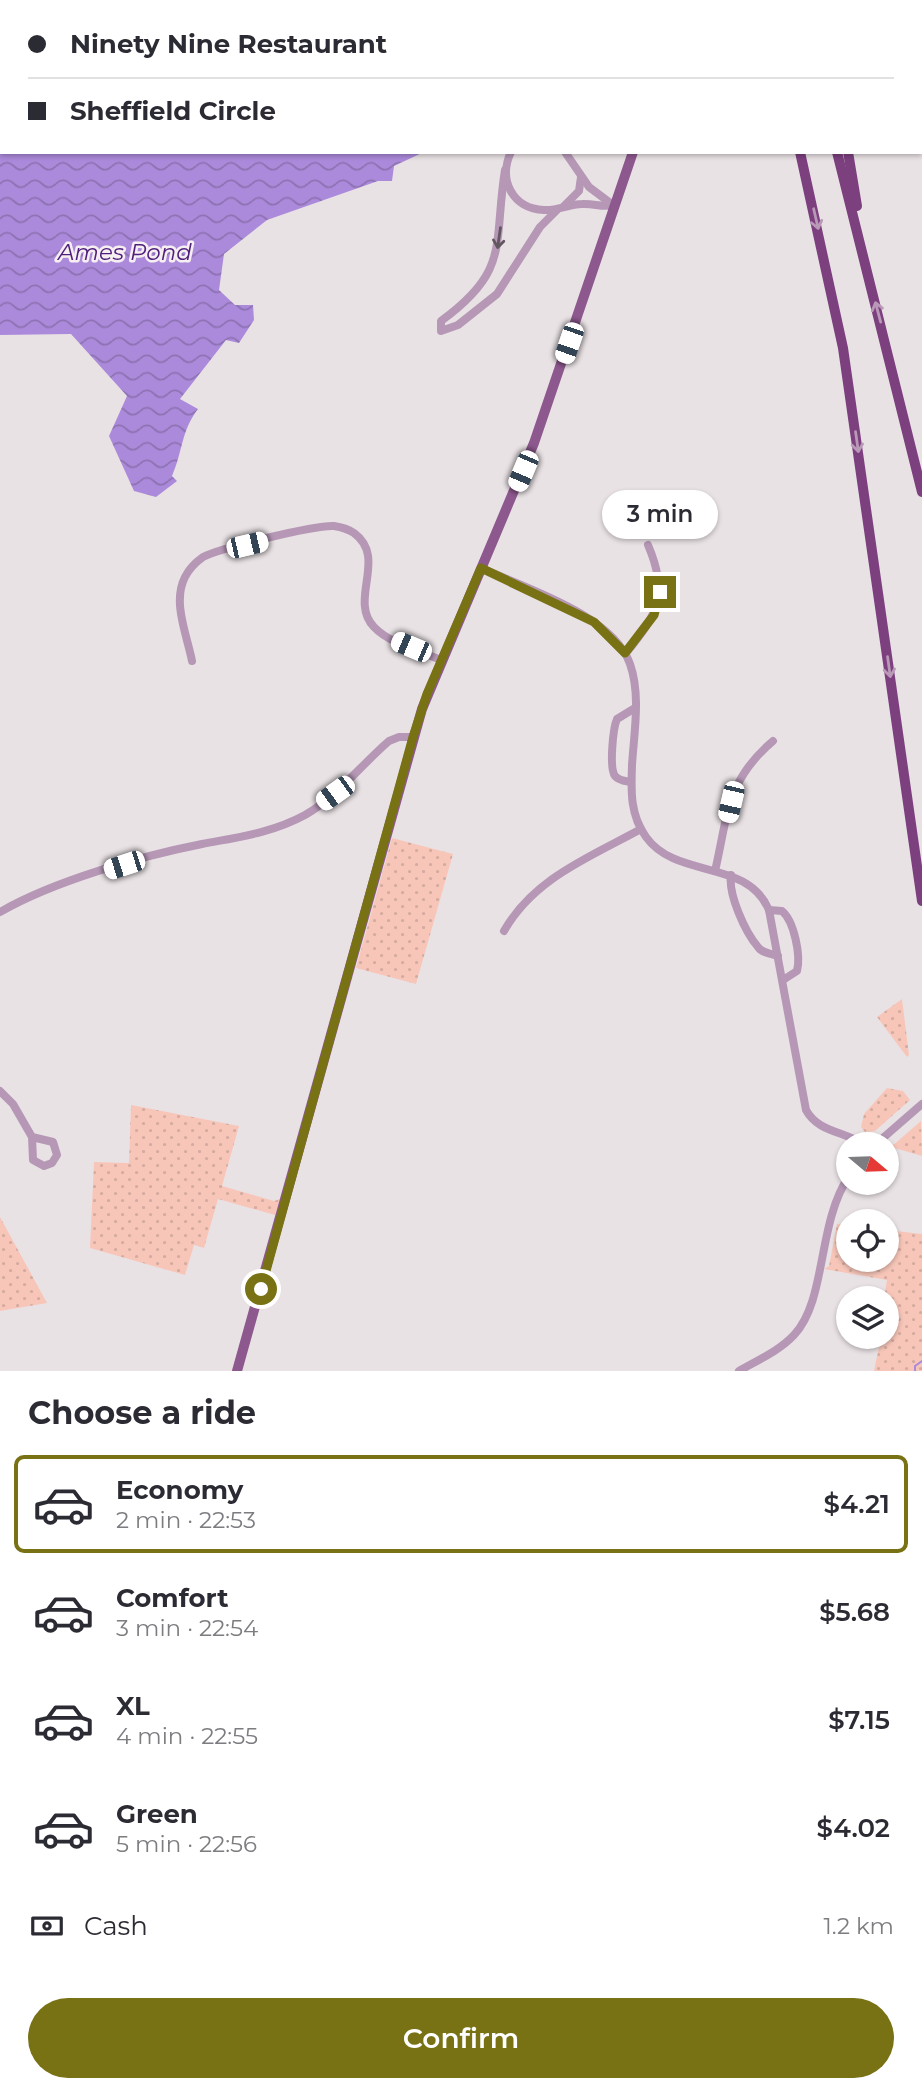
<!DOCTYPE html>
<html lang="en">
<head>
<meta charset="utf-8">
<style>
	body { margin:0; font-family:Montserrat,sans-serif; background:#f2f2f3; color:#2b2b33; height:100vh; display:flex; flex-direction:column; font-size:26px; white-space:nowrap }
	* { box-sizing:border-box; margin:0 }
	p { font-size:23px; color:#7c7c81 }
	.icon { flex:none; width:38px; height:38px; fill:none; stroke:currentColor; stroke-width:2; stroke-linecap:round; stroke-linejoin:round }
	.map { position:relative; height:1371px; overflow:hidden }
	.details { display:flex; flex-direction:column; background:#fff; flex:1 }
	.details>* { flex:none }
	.hud { position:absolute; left:0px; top:0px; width:922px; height:154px; box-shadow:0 2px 5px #0004; display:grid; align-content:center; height:154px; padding:0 28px; background:#fff }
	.needle { width:46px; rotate:109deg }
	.controls { position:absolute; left:836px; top:1132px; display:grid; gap:14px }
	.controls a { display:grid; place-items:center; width:63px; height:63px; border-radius:50%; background:#fff; box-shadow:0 2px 5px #0004; font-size:35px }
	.end { position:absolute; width:32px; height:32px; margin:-16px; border:9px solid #787215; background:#fff; box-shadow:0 0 0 4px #fff }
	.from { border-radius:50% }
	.bubble { position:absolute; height:49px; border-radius:24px; background:#fff; box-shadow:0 2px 5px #0004; font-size:23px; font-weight:600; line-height:49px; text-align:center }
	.car { position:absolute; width:21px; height:42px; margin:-21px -10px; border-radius:9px; box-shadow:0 0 5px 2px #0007; background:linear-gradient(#fff 24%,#345 0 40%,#fff 0 76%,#345 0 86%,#fff 0) }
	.hud b { display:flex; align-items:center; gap:24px; height:66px; font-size:26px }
	.hud b+b { border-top:2px solid #e1e1e2 }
	.hud i { width:18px; height:18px; background:#2b2b33 }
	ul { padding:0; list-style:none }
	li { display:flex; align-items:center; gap:21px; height:98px; margin:0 14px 10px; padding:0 14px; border:4px solid transparent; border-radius:10px }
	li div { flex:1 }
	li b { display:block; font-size:26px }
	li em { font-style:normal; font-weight:600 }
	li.current { border-color:#787215 }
	li>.icon { width:63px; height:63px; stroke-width:1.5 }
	h2 { padding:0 28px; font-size:32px; line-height:84px }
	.pay { display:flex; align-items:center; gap:18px; height:77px; padding:0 28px; font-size:26px }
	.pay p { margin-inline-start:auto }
	.primary-button { display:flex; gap:14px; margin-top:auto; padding:14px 28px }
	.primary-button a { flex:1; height:80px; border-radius:42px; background:#787215; color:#fff; font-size:28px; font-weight:600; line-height:80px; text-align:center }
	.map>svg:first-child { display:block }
	.park { fill:url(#park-dots) }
	.water { fill:url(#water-waves) }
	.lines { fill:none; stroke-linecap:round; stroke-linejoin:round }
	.stream { stroke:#ac8adb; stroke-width:2 }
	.minor { stroke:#b698b6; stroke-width:8 }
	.major { stroke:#8d588e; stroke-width:10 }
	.highway { stroke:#7d407f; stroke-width:10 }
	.oneway { stroke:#ba98b8 }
	.oneway2 { stroke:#625761 }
	.route { stroke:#787215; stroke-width:9 }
	.labels { text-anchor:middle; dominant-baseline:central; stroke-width:5; stroke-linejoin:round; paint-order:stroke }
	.water-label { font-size:23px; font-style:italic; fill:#4f1e7d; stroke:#f6eff2 }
</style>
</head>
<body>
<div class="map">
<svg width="922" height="1371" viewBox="0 0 922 1371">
	<defs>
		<pattern id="park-dots" width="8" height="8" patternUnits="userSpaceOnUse" patternTransform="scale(1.75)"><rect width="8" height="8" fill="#f7c6b9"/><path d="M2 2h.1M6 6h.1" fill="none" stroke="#d5aba0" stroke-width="1.8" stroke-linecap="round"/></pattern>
		<pattern id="water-waves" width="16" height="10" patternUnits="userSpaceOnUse" patternTransform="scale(1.75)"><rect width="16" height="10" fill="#ac8adb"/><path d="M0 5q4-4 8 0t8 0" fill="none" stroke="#8d72b3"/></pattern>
	</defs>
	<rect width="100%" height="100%" fill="#e9e2e5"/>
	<g class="park">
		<path d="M392,838L453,854L416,984L356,968Z"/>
		<path d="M902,999L909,1055L907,1057L877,1017Z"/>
		<path d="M887,1088L903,1091L910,1100L875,1131L865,1132L861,1127L864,1114Z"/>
		<path d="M131,1105L239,1126L222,1186L274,1201L280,1199L275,1215L218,1199L204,1248L194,1245L185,1275L90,1248L94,1162L129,1163Z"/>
		<path d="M921,1121L922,1156L891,1147Z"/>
		<path d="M0,1217L47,1303L0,1311Z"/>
		<path d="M837,1224L849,1225V1260H887V1230L922,1234V1371H874L881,1337H887V1298H884L887,1280L824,1269L829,1266Z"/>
	</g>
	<g class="water">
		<path d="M191,0H481L190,2Z"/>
		<path d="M0,111L2,152H424L394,166L392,181H378L267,220L224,254L219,290L235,305H253L254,320L239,343L226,340L180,399L198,409C181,431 183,451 172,476L177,481L156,497L134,491L109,436L127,396L71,334L0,335Z"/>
	</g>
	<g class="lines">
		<path class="stream" d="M915,1371V1366L922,1361"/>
		<g class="minor">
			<path d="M17,0L19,2"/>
			<path d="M535,0L536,2"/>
			<path d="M542,0V2"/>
			<path d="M102,2L103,0"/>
			<path d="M0,49L2,48"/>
			<path d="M511,152C498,179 512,209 544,210C557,211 569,204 582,204C594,203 602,208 613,205"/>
			<path d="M565,152L589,187L613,205"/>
			<path d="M505,170C493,245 511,270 441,321V331L458,325L497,294L540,227L557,210"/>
			<path d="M564,206L579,191L581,177"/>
			<path d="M481,568C525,588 613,615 630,664C641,695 634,733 632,765C631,791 630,815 646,837C677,880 747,858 769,910L806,1110C818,1132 843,1131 863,1144"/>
			<path d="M626,653C658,614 669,594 648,545"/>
			<path d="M192,661C187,635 172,602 185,577C189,569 196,562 203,557C221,548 314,525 334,526C341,527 348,529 354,533C388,558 348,600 374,627C390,644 421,651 441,660"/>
			<path d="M631,782C626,781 619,781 615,776C609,768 613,728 617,719L635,708"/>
			<path d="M715,871C728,815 726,781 773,741"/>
			<path d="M731,875C728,894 745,932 758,947C762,953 772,954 778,956"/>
			<path d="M769,910L782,911C794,921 801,955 797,971L783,980"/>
			<path d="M0,912C54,881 141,856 202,844C238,837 272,833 305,815C338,796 361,765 389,741L399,737H413"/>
			<path d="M504,931C534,878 590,857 641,829"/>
			<path d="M0,1091L13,1104L32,1137L33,1160L44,1166L52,1163L57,1155L53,1142L32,1137"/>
			<path d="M876,1144L922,1104"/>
			<path d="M739,1371C758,1360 779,1351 794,1335C827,1300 817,1223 849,1176"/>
		</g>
		<g class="major">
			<path d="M688,2L689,0"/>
			<path d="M237,1371L422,709L534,443L633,152"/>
		</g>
		<g class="highway">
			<path d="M668,0L669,2"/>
			<path d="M759,0V2"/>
			<path d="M797,0V2"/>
			<path d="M869,2L870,0"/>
			<path d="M800,152L843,348L922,901"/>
			<path d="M837,152L922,492"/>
			<path d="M848,152L857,206"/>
		</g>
	</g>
	<defs><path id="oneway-shaft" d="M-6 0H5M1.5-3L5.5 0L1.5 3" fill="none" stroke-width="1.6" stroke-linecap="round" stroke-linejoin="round" transform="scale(1.75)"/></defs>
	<g class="oneway">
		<use href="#oneway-shaft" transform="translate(816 219) rotate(77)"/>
		<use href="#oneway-shaft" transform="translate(878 312) rotate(-105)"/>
		<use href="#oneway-shaft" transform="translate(857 442) rotate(82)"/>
		<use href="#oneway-shaft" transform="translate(889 667) rotate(82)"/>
	</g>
	<use class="oneway2" href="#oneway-shaft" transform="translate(499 238) rotate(98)"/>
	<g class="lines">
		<path class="route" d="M261,1289L413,737L427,694L481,568L594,622L625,653L654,615L660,592"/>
	</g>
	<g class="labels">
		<g class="water-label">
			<text x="125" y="252">Ames Pond</text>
		</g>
	</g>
</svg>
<div class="controls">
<a><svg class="needle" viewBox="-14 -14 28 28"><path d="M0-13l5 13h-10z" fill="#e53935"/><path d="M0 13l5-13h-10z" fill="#7c7c81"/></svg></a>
<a><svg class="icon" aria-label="locate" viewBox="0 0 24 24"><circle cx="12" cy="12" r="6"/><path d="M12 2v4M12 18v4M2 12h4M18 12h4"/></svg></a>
<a><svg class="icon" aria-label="layers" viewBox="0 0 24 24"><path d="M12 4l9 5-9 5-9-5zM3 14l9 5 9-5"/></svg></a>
</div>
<i class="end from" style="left:261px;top:1289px"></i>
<i class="end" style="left:660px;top:592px"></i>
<div class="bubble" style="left:602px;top:490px;width:116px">3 min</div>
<i class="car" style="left:569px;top:343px;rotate:199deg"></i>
<i class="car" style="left:523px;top:471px;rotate:203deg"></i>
<i class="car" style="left:247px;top:545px;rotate:77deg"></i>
<i class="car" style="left:411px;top:647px;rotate:293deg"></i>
<i class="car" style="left:335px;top:793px;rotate:234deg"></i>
<i class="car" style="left:731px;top:802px;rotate:193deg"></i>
<i class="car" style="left:124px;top:865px;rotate:252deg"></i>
<div class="hud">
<b><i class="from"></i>Ninety Nine Restaurant</b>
<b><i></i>Sheffield Circle</b>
</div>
</div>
<section class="details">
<h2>Choose a ride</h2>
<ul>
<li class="current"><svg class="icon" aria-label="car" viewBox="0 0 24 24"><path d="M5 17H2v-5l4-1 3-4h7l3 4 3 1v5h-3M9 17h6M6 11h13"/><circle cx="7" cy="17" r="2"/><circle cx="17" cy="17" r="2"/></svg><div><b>Economy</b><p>2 min · 22:53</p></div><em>$4.21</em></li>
<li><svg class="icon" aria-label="car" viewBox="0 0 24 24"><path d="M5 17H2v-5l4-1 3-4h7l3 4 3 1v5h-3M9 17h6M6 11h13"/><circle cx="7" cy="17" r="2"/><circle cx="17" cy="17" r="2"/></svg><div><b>Comfort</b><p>3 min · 22:54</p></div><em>$5.68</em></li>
<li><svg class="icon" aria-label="car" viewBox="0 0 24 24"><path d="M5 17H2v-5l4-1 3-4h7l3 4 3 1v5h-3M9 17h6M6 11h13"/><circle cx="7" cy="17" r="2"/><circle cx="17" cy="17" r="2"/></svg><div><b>XL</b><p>4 min · 22:55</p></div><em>$7.15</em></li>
<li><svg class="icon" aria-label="car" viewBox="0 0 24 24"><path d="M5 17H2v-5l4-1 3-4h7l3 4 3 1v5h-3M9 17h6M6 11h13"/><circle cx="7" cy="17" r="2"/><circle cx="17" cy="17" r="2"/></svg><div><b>Green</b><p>5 min · 22:56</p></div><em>$4.02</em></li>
</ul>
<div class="pay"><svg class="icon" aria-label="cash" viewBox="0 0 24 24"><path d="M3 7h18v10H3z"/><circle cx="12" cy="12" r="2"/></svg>Cash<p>1.2 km</p></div>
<div class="primary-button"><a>Confirm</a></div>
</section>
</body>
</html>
